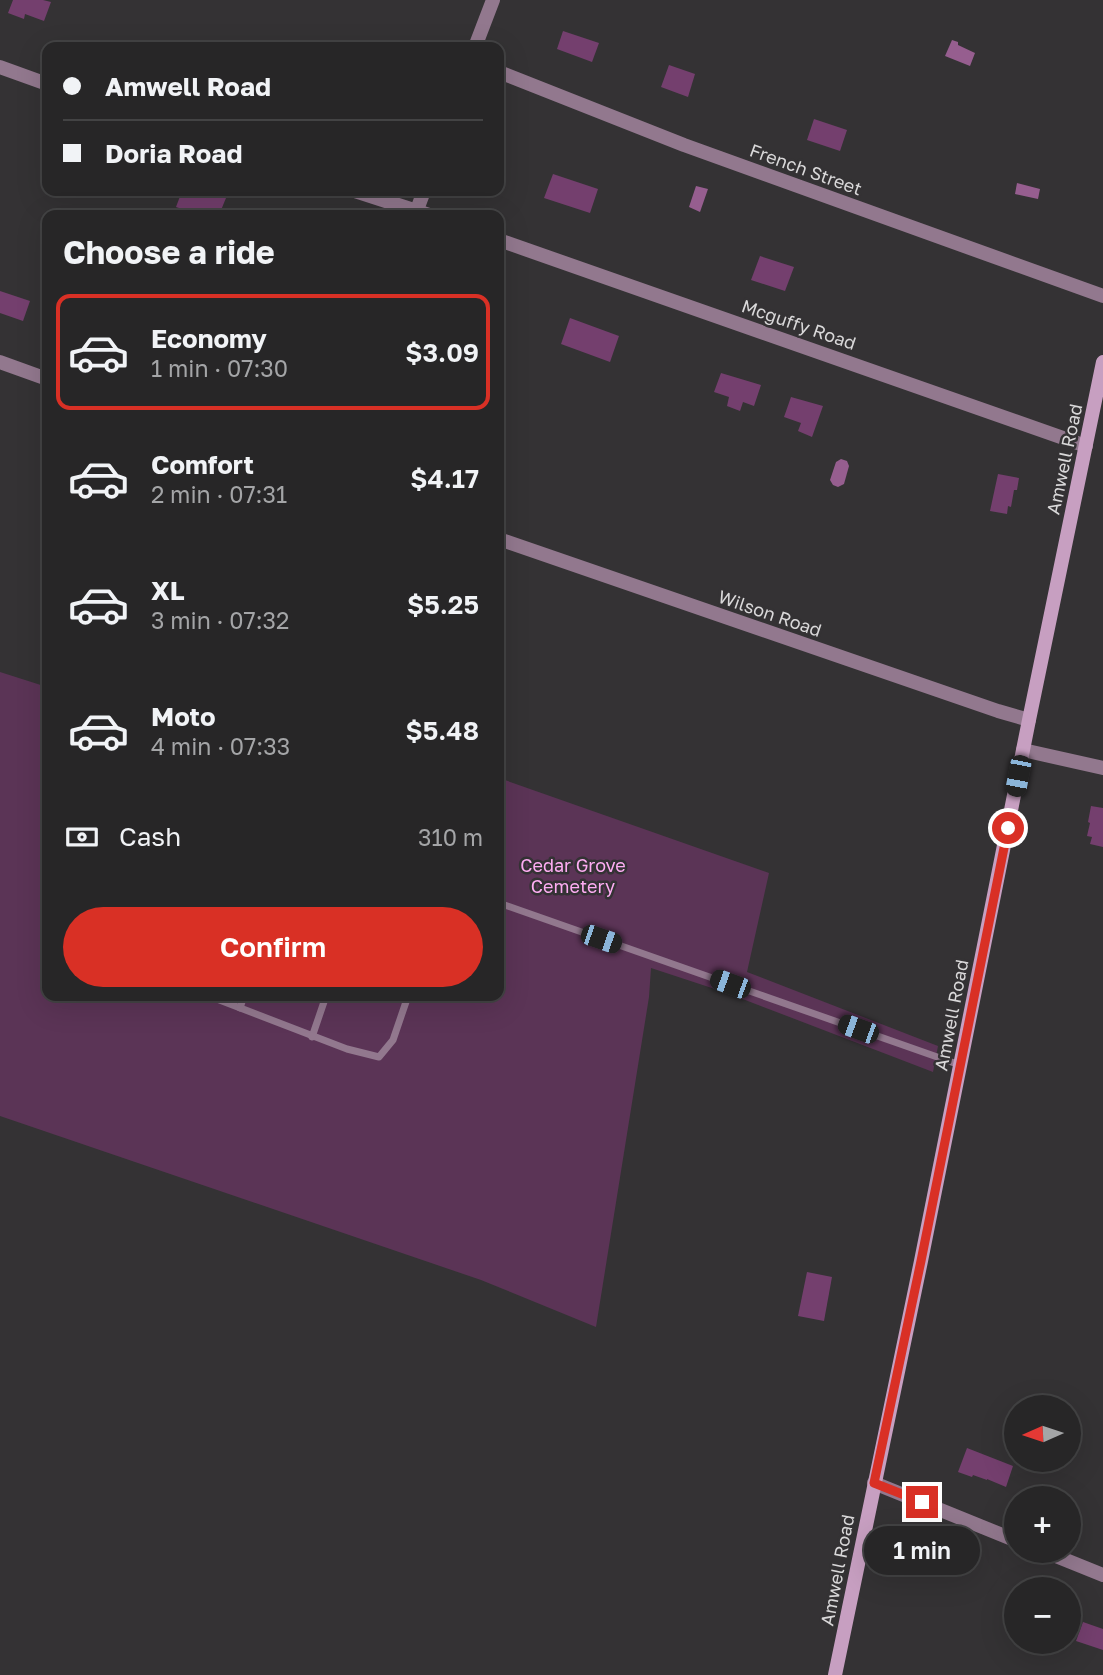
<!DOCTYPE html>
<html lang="en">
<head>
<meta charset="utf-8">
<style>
	body { margin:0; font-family:"Golos Text",sans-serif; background:#333233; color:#f1f3f6; height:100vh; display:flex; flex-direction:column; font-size:26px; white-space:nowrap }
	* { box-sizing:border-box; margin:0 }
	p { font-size:23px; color:#a4a5a7 }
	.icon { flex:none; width:38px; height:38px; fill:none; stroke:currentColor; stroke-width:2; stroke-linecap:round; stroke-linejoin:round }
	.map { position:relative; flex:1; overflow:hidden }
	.panel { position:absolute; left:42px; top:210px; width:462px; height:791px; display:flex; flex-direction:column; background:#272627; border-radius:14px; box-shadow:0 7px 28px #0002,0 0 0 2px #434344 }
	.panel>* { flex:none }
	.top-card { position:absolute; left:42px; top:42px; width:462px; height:154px; border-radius:14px; box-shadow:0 7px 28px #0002,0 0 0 2px #434344; display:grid; align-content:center; height:154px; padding:0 21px; background:#272627 }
	.needle { width:46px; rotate:267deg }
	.fabs { position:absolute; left:1004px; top:1395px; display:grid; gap:14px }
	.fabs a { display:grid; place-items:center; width:77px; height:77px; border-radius:50%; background:#272627; box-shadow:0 7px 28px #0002,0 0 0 2px #434344; font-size:35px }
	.end { position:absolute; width:32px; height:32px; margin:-16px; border:9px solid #d93025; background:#fff; box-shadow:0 0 0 4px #fff }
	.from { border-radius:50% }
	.bubble { position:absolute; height:49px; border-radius:24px; background:#272627; box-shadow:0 7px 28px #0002,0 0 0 2px #434344; font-size:23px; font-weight:600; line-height:49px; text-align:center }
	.car { position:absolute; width:21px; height:42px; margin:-21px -10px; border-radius:9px; box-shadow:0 0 5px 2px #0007; background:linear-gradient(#222 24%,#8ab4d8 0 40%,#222 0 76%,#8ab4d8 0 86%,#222 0) }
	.top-card b { display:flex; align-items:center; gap:24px; height:66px; font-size:26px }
	.top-card b+b { border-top:2px solid #434344 }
	.top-card i { width:18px; height:18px; background:#f1f3f6 }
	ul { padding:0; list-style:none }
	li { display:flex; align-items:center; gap:21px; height:116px; margin:0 14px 10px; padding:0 7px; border:4px solid transparent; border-radius:14px }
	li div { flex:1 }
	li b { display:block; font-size:26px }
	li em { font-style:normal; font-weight:600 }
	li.selected { border-color:#d93025 }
	li>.icon { width:63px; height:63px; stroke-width:1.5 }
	h2 { padding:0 21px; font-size:32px; line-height:84px }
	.pay { display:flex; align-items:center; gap:18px; height:77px; padding:0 21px; font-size:26px }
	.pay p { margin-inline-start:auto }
	.cta { display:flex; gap:14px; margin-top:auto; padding:14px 21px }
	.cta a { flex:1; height:80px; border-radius:42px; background:#d93025; color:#fff; font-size:28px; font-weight:600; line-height:80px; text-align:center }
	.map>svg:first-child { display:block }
	.green { fill:#5b3456 }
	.water { fill:#965e8f }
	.building { fill:#743f6e }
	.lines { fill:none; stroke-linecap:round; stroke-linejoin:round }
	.lane { stroke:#92788e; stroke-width:7 }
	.street { stroke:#92788e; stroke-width:14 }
	.secondary { stroke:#c79fc1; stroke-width:14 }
	.route { stroke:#d93025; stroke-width:9 }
	.labels { text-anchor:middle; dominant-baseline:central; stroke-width:5; stroke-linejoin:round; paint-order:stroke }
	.street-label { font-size:18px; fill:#d9d8d9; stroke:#343234 }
	.park-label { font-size:18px; fill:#feadf3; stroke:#343234 }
</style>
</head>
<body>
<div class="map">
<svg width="1103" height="1675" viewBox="0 0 1103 1675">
	<rect width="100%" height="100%" fill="#343234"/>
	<path class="green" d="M0,672L47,687V996H499V778L769,873L747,972L938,1046L933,1072L727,993L651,968L649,997L596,1327L481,1280L0,1116Z"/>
	<g class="water">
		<path d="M952,40L958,42V45L975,53L970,66L945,56Z"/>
		<path d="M1017,183L1040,189L1038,199L1015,194Z"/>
		<path d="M696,186L708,189L700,212L689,207Z"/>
		<path d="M841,459L847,461L849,466L844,484L838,487L833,485L830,480L836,462Z"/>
	</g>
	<g class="building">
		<path d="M13,0H43L51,2L44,21L25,14L24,19L8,13Z"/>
		<path d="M563,31L599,43L592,62L557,49Z"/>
		<path d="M669,65L695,74L688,97L661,87Z"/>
		<path d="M814,119L847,130L840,151L807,140Z"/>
		<path d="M553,174L598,189L590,213L544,198Z"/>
		<path d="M182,191H188L206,197L208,192L226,198L219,215H183L185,210L176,207Z"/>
		<path d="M760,256L794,267L785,291L751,280Z"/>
		<path d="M0,291L30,301L23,321L0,313Z"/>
		<path d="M570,318L619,336L610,362L561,344Z"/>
		<path d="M721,373L761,385L754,406L743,402L740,411L727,406L729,397L714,392Z"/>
		<path d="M791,397L823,406L812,437L798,431L801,423L784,417Z"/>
		<path d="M998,474L1019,478L1017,490H1014L1011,507L1008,506L1007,514L990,511Z"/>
		<path d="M1091,806L1103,808V847L1090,844L1092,837L1087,836L1090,823L1088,822Z"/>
		<path d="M807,1272L832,1277L824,1321L798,1316Z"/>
		<path d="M967,1448L1013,1466L1006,1487L987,1479V1480L973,1475L972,1477L958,1472Z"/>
		<path d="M1083,1622L1103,1629V1650L1076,1641Z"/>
	</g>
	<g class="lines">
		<g class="lane">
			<path d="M499,903L960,1065"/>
			<path d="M47,913L45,919L47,924"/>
			<path d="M209,996L347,1049L379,1057L393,1040L408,996"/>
			<path d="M240,1008L244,996"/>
			<path d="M312,1037L326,996"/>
		</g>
		<g class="street">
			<path d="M475,47L493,0"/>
			<path d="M0,67L47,84"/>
			<path d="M499,72L684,145L1103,296"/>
			<path d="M355,191L429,215"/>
			<path d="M415,215L424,191"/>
			<path d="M499,240L1086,446"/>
			<path d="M0,362L47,379"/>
			<path d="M499,539L998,711L1029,720"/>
			<path d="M1023,750L1103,768"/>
			<path d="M874,1483L1017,1541"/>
			<path d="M1041,1550L1103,1575"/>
		</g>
		<path class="secondary" d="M835,1675L921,1261L1029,720L1103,362"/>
	</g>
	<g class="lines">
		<path class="route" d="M922,1502L874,1483L921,1261L1008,828"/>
	</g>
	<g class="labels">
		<g class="street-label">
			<text transform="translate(806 169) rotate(20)">French Street</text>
			<text transform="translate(799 324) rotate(19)">Mcguffy Road</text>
			<text transform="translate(1064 459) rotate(-78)">Amwell Road</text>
			<text transform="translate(770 613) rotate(19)">Wilson Road</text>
			<text transform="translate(951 1015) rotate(-79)">Amwell Road</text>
			<text transform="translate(837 1570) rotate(-79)">Amwell Road</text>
		</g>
		<g class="park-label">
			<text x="573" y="865">Cedar Grove<tspan x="573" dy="21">Cemetery</tspan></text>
		</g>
	</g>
</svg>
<div class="fabs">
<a><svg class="needle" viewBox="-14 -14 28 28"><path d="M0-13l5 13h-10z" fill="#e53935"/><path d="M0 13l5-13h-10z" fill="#a4a5a7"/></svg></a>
<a>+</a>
<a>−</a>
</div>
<i class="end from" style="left:1008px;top:828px"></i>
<i class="end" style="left:922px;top:1502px"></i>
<div class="bubble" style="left:864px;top:1526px;width:116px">1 min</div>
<i class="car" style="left:1018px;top:776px;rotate:191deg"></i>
<i class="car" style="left:601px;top:939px;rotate:109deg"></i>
<i class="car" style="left:730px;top:984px;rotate:290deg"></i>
<i class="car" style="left:858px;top:1029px;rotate:290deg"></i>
<div class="top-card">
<b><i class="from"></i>Amwell Road</b>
<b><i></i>Doria Road</b>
</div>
<section class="panel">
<h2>Choose a ride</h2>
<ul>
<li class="selected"><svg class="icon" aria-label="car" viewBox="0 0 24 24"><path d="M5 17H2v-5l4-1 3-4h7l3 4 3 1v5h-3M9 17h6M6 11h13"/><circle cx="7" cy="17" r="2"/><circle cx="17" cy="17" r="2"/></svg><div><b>Economy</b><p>1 min · 07:30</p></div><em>$3.09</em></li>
<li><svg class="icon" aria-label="car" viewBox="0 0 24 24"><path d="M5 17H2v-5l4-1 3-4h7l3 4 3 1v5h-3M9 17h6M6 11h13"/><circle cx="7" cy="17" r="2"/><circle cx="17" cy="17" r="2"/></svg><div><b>Comfort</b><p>2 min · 07:31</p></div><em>$4.17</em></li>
<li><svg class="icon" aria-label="car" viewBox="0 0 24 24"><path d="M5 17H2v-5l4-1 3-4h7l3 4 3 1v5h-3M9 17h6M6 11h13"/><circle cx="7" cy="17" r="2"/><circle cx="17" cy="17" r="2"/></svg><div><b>XL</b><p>3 min · 07:32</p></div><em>$5.25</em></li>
<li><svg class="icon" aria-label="car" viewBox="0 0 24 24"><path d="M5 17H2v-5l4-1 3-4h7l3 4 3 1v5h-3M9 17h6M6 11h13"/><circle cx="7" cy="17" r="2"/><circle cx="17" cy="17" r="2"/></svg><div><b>Moto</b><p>4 min · 07:33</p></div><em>$5.48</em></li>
</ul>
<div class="pay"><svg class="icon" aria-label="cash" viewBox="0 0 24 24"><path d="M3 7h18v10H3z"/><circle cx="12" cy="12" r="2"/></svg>Cash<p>310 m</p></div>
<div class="cta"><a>Confirm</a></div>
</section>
</div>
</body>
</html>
